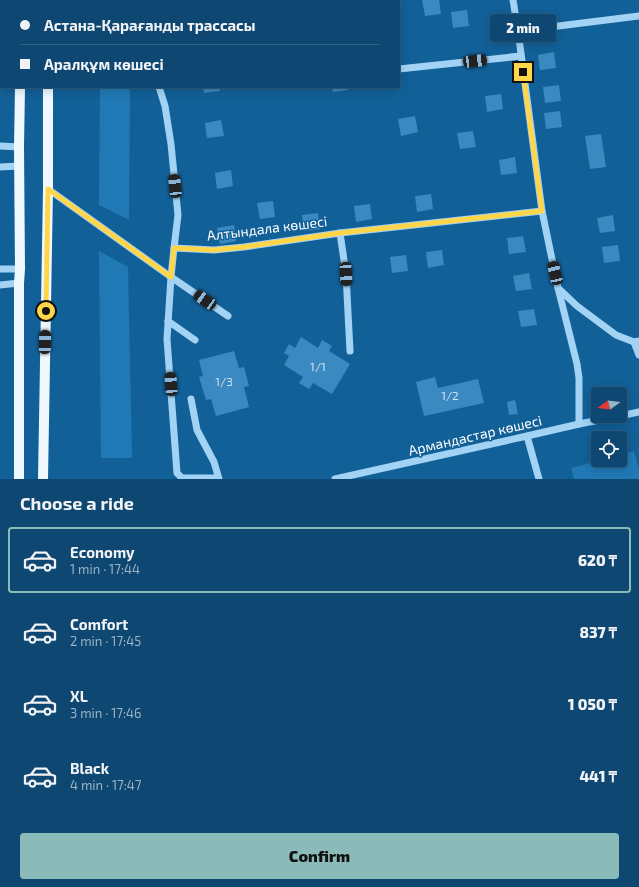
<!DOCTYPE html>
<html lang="en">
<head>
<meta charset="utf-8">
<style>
	body { margin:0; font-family:"Exo 2",sans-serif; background:#1c527a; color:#f1f3f6; height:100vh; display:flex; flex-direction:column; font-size:15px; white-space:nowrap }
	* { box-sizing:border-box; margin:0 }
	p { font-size:13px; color:#9bb2c4 }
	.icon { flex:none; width:22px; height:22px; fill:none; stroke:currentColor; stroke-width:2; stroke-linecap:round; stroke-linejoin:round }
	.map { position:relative; height:479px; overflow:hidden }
	.sheet { display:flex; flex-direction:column; background:#0e4872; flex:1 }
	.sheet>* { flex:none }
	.banner { position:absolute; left:0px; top:0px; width:400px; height:88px; box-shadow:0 2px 10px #0003,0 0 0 1px #2e6084; display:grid; align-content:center; height:88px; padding:0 20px; background:#0e4872 }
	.needle { width:26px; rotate:255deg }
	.tools { position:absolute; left:591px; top:387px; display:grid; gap:8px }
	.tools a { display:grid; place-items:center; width:36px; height:36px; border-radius:4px; background:#0e4872; box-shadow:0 2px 10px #0003,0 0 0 1px #2e6084; font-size:20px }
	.end { position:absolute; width:18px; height:18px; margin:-9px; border:5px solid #ffd54a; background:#111; box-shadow:0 0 0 2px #111 }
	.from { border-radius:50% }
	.bubble { position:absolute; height:28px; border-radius:4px; background:#0e4872; box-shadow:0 2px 10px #0003,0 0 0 1px #2e6084; font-size:13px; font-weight:800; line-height:28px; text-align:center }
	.car { position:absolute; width:12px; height:24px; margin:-12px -6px; border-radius:5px; box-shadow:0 0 3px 1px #0007; background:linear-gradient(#222 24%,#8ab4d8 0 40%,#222 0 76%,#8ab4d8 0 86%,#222 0) }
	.banner b { display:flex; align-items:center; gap:14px; height:38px; font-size:15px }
	.banner b+b { border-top:1px solid #2e6084 }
	.banner i { width:10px; height:10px; background:#f1f3f6 }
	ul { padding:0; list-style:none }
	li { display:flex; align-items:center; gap:12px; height:66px; margin:0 8px 6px; padding:0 12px; border:2px solid transparent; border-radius:4px }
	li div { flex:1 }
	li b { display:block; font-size:15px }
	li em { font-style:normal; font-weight:800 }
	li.selected { border-color:#8bbbb9 }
	li>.icon { width:36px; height:36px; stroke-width:1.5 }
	h2 { padding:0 20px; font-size:18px; line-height:48px }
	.primary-button { display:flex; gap:8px; margin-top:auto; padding:8px 20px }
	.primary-button a { flex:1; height:46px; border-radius:4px; background:#8bbbb9; color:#111; font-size:16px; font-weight:800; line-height:46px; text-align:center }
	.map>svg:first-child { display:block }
	.green { fill:#2079b5 }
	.building { fill:#3a89c0 }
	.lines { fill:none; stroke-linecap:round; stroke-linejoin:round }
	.minor { stroke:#a3d3f4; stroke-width:7 }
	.major { stroke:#eff8ff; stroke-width:10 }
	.route { stroke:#ffd54a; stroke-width:5 }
	.labels { text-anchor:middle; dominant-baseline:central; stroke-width:3; stroke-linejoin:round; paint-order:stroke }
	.number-label { font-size:12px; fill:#cee2ef }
	.street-label { font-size:14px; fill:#fff; stroke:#126098 }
</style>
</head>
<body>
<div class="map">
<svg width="639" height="479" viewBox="0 0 639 479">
	<rect width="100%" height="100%" fill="#126098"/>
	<g class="green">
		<path d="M100,87H130L129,220L99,205Z"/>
		<path d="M99,251L128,267L132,458H101Z"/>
		<path d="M634,451L639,470V479H574L571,468L601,460H620V455Z"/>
	</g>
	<g class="building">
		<path d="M422,0H439L441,14L425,16Z"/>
		<path d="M467,10L469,26L453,28L451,12Z"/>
		<path d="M554,52L556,68L540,70L538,55Z"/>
		<path d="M559,85L561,101L545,103L543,87Z"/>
		<path d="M203,87H219L220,91L204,93Z"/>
		<path d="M332,87H348V90L333,92Z"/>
		<path d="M501,94L503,109L487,112L485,96Z"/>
		<path d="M560,111L562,127L546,129L544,113Z"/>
		<path d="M415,116L418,132L401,136L398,119Z"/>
		<path d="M221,120L224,136L207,138L205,123Z"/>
		<path d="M473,131L476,147L460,149L457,133Z"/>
		<path d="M601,134L606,167L590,169L585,136Z"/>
		<path d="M515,157L517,173L501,175L499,160Z"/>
		<path d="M231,170L233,186L217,189L215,173Z"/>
		<path d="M431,194L433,209L417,212L415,196Z"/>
		<path d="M273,201L275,217L260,219L257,203Z"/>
		<path d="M370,204L372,219L356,222L354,206Z"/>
		<path d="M318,213L320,229L304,231L302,215Z"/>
		<path d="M613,215L615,231L600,233L597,218Z"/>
		<path d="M234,225L236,241L220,244L217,228Z"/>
		<path d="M523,236L526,252L509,254L507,238Z"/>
		<path d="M618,245L620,261L604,263L602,247Z"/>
		<path d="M442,250L444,265L428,268L426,252Z"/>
		<path d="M406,255L408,271L392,273L390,257Z"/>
		<path d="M529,273L532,289L516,291L513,276Z"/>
		<path d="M534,309L537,325L521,327L518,311Z"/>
		<path d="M301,337L318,348L322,340L332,346L329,351L350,364L332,394L313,383L309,389L299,383L303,377L284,365L289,356L284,353L289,344L295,348Z"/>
		<path d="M234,351L239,368L244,367L249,386L244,387L249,407L216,416L211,399L206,400L199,377L203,376L199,360Z"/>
		<path d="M435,377L438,388L478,379L484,403L424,416L416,382Z"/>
		<path d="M515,400L518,414L509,415L507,402Z"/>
	</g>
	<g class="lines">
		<g class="minor">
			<path d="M359,0V1"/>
			<path d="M513,0L518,31L542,211L558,288L577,306L616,335L634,342L639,341"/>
			<path d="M145,1V0"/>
			<path d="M518,31L639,16"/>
			<path d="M0,35H1"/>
			<path d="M0,57H1"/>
			<path d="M399,69L521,56"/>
			<path d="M159,87L165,106L171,144L178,215L174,248"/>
			<path d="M0,146L19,147"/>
			<path d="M0,167L19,166"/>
			<path d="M48,189L171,277L174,248L214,250L244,247L340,233L542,211"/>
			<path d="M340,233L346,274L350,351"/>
			<path d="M0,269H20"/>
			<path d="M171,277L167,339L177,473L182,478H218"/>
			<path d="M171,277L228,316"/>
			<path d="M0,285L19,283"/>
			<path d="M558,288L577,364L579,378V424"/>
			<path d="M168,321L195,340"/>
			<path d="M634,342L639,355"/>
			<path d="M191,399L197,430L214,462L219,479"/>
			<path d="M620,416L639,412"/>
			<path d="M527,436L539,479"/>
			<path d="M335,479L527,436L579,424L620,416"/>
		</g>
		<g class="major">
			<path d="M21,1V0"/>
			<path d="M48,1V0"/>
			<path d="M19,479V283L20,269L19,147L20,87"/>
			<path d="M43,479L48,189V87"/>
		</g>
	</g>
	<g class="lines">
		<path class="route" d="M46,311L48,189L171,277L174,248L214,250L244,247L340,233L542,211L523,72"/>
	</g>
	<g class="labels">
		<g class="number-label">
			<text x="318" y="366">1/1</text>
			<text x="224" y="381">1/3</text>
			<text x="450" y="395">1/2</text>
		</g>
		<g class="street-label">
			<text transform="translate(267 228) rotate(-7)">Алтындала көшесі</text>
			<text transform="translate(475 435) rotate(-13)">Армандастар көшесі</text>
		</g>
	</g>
</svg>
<div class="tools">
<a><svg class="needle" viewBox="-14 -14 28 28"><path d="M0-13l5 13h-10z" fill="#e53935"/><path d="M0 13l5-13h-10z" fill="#9bb2c4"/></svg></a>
<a><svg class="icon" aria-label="locate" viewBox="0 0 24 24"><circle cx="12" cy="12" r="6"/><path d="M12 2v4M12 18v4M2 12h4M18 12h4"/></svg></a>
</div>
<i class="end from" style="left:46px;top:311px"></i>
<i class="end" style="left:523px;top:72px"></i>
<div class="bubble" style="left:490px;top:14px;width:66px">2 min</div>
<i class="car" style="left:475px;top:61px;rotate:84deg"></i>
<i class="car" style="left:175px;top:186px;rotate:354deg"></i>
<i class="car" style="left:555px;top:273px;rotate:347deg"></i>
<i class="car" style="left:346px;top:274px;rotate:177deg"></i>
<i class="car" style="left:205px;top:300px;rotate:304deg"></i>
<i class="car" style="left:45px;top:342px;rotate:1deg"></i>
<i class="car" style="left:171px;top:384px;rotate:356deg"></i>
<div class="banner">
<b><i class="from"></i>Астана-Қарағанды трассасы</b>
<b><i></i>Аралқұм көшесі</b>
</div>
</div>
<section class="sheet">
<h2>Choose a ride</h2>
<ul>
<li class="selected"><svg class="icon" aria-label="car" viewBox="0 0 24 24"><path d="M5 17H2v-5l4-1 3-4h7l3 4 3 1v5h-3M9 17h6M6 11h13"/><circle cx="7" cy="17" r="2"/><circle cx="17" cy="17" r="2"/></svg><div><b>Economy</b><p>1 min · 17:44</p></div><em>620 ₸</em></li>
<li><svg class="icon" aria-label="car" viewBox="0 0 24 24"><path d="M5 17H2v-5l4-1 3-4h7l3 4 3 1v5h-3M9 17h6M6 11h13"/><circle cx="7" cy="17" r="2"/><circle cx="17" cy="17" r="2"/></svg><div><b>Comfort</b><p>2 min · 17:45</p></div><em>837 ₸</em></li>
<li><svg class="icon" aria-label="car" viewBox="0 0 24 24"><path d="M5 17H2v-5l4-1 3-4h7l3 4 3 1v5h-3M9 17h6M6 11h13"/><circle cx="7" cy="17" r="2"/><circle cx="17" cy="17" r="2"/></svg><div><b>XL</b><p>3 min · 17:46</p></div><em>1 050 ₸</em></li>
<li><svg class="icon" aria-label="car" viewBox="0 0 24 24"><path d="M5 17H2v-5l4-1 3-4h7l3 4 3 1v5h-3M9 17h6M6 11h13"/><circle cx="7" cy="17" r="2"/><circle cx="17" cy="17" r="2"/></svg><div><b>Black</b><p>4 min · 17:47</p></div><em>441 ₸</em></li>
</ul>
<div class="primary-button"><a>Confirm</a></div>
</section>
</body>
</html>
